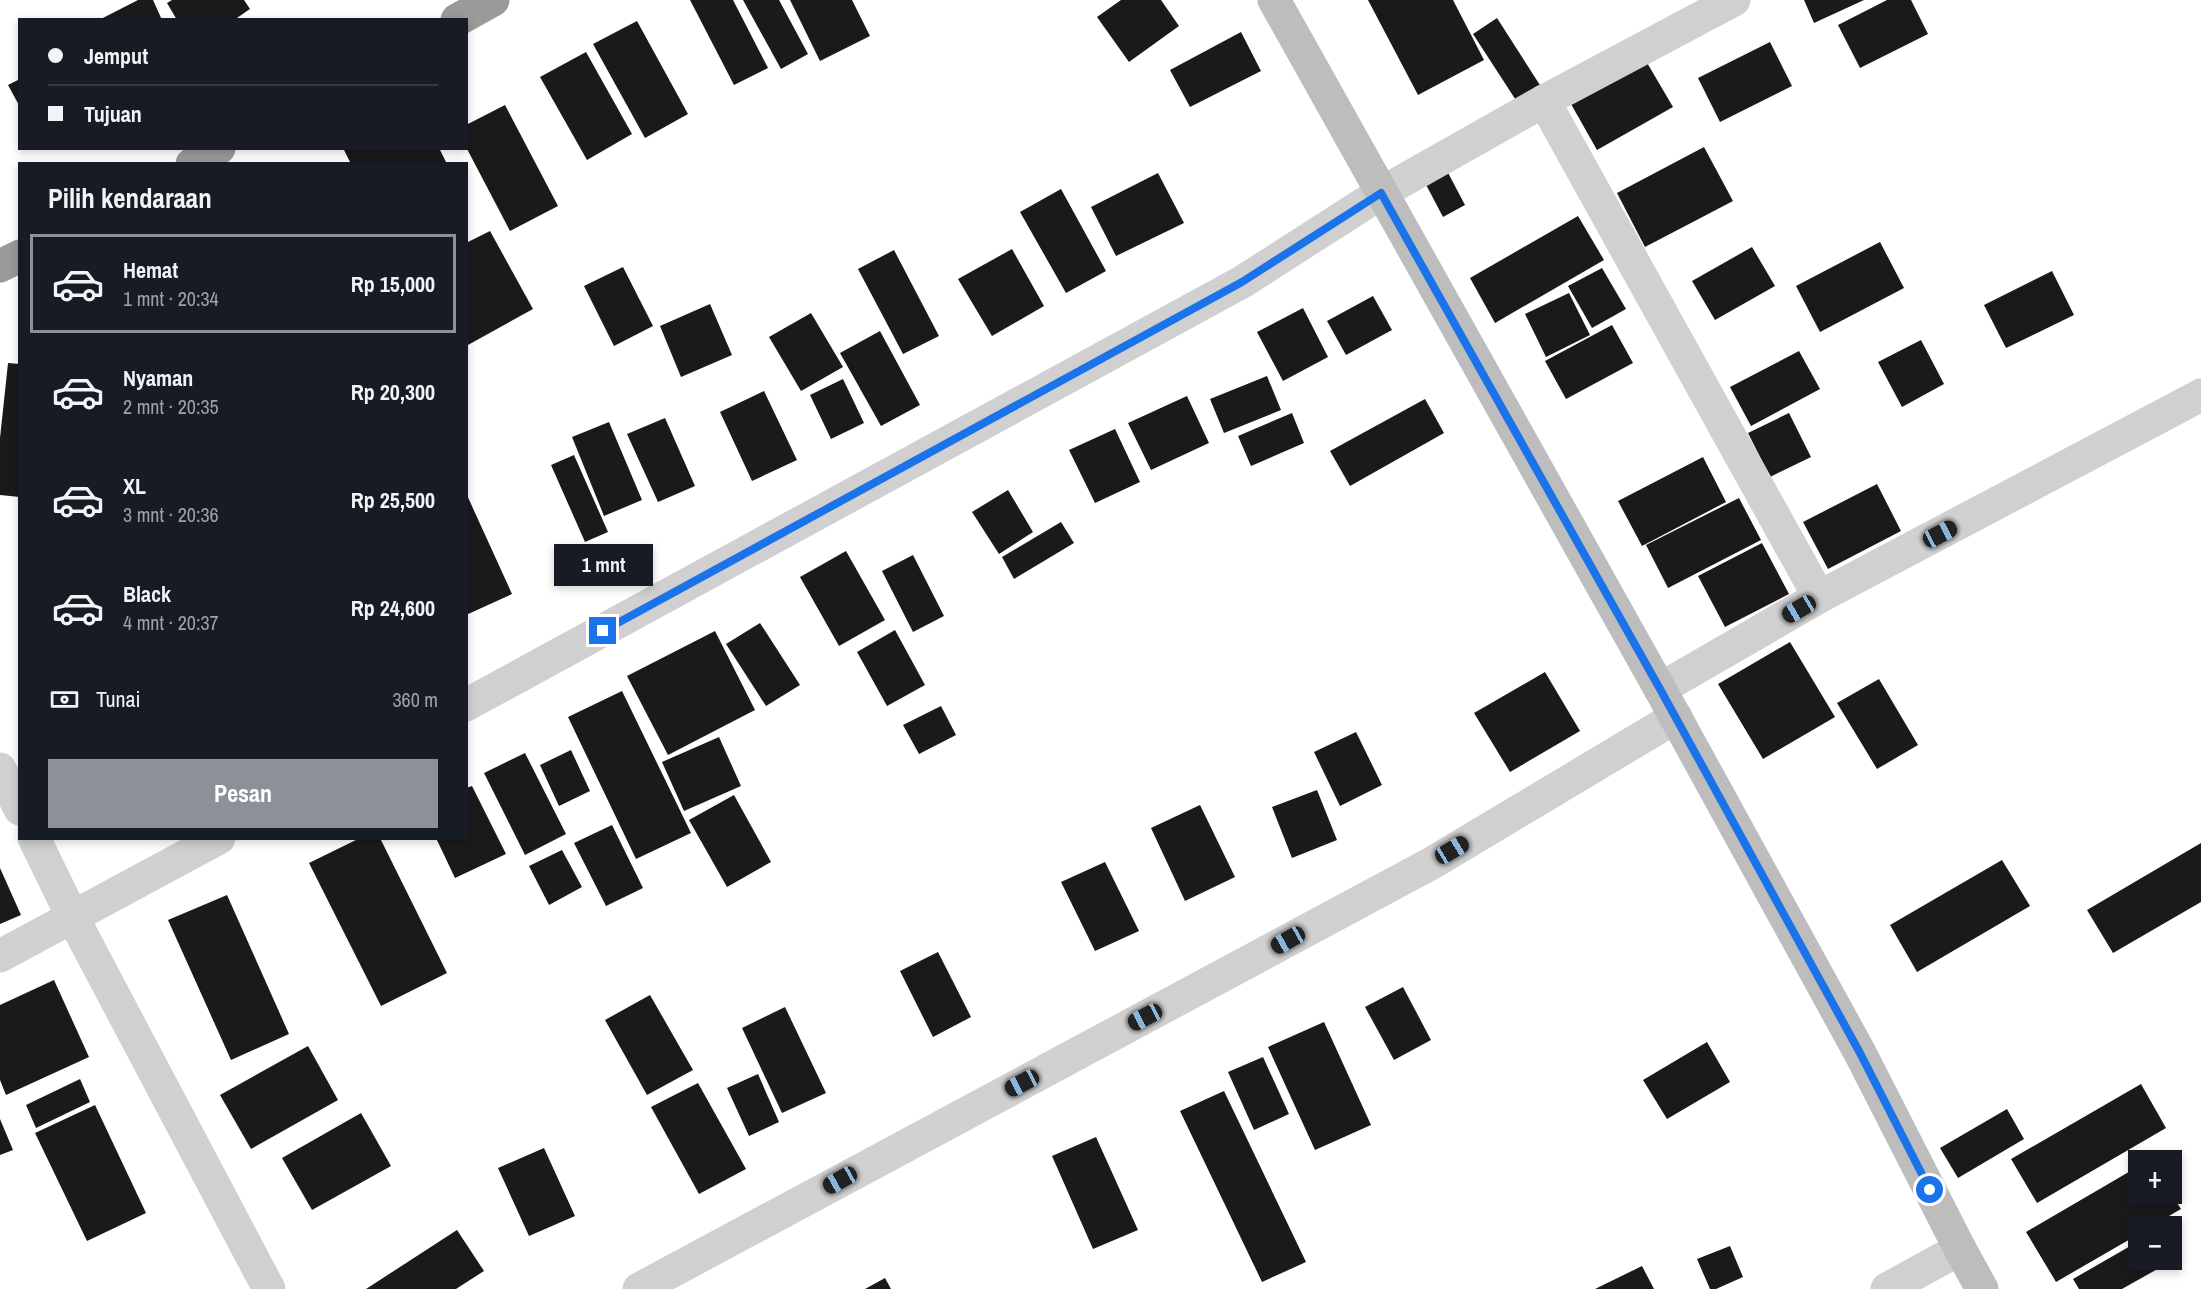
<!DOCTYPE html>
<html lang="id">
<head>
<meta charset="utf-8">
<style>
	body { margin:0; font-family:"Archivo Narrow",sans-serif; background:#20242c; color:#f1f3f6; height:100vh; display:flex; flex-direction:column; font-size:22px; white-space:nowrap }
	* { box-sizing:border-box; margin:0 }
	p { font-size:20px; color:#9ea1a6 }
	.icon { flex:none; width:33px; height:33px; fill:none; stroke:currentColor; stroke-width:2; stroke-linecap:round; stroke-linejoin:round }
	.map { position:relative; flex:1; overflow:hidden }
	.sheet { position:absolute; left:18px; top:162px; width:450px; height:678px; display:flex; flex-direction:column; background:#171b24; border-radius:0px; box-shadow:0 3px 9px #0003 }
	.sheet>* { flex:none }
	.guide { position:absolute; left:18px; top:18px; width:450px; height:132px; border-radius:0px; box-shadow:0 3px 9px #0003; display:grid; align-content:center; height:132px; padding:0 30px; background:#171b24 }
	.buttons { position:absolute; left:2128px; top:1150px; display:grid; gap:12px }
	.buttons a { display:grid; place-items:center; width:54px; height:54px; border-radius:0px; background:#171b24; box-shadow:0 3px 9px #0003; font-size:30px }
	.end { position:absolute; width:27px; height:27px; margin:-14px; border:8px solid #1a73e8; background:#fff; box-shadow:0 0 0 3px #fff }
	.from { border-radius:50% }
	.bubble { position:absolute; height:42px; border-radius:0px; background:#171b24; box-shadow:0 3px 9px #0003; font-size:20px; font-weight:700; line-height:42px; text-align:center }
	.car { position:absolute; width:18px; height:36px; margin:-18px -9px; border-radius:8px; box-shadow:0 0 4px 2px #0007; background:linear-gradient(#222 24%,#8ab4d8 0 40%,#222 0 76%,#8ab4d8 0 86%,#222 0) }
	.guide b { display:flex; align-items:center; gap:21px; height:57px; font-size:22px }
	.guide b+b { border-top:2px solid #363941 }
	.guide i { width:15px; height:15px; background:#f1f3f6 }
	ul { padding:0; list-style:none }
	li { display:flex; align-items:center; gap:18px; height:99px; margin:0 12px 9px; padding:0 18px; border:3px solid transparent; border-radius:0px }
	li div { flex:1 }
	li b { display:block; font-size:22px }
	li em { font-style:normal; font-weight:700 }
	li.on { border-color:#8c9099 }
	li>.icon { width:54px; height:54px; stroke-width:1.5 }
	h2 { padding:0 30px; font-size:27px; line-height:72px }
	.pay { display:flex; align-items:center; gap:15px; height:66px; padding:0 30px; font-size:22px }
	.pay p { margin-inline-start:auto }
	.action { display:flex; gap:12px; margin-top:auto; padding:12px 30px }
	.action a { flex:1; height:69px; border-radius:0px; background:#8c9099; color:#fff; font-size:24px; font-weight:700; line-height:69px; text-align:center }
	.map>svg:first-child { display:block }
	.building { fill:#1a1a1a }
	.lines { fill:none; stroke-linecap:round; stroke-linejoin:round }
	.street { stroke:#d0d0d0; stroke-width:33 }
	.secondary { stroke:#bdbdbd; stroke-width:33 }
	.highway { stroke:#9a9a9a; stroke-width:33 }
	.route { stroke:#1a73e8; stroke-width:8 }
</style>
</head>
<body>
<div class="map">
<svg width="2201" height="1289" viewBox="0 0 2201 1289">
	<rect width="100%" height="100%" fill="#fff"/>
	<g class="building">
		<path d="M138,0H153L162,20H99Z"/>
		<path d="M172,0H244L250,9L234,20H177L167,3Z"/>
		<path d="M690,0H733L768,68L734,85Z"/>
		<path d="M743,0H779L808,54L781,69Z"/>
		<path d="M790,0H852L870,36L820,61Z"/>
		<path d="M1121,0H1161L1179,26L1129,62L1097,17Z"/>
		<path d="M1368,0H1453L1484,60L1418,95Z"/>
		<path d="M1804,0H1864L1814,23Z"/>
		<path d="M1887,0H1911L1928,34L1860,68L1838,25Z"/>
		<path d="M1497,18L1545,93L1521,108L1473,34Z"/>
		<path d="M637,21L688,114L645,138L593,44Z"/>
		<path d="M1241,32L1261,71L1190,107L1170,70Z"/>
		<path d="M1770,42L1792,86L1720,122L1698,78Z"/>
		<path d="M586,52L632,134L587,160L540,77Z"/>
		<path d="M1646,61L1673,107L1597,150L1571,104Z"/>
		<path d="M20,79V107L8,85Z"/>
		<path d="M505,105L558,206L510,231L466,147V125Z"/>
		<path d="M1704,147L1733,201L1645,247L1617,193Z"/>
		<path d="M343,148H439L447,164H351Z"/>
		<path d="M1445,167L1465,205L1443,217L1423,179Z"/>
		<path d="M1158,173L1184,223L1116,256L1091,207Z"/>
		<path d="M1061,189L1106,271L1066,293L1020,212Z"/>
		<path d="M1578,216L1604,260L1495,323L1470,278Z"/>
		<path d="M490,231L533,309L468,345L466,243Z"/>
		<path d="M1880,242L1904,288L1820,332L1796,286Z"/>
		<path d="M1752,247L1775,286L1715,320L1692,281Z"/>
		<path d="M1012,249L1044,306L992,336L958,279Z"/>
		<path d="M894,250L939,336L903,354L858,269Z"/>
		<path d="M623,267L653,326L614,346L584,286Z"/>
		<path d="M1602,268L1626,309L1592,328L1568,286Z"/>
		<path d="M2052,271L2074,315L2006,348L1984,305Z"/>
		<path d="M1569,293L1590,335L1546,357L1525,314Z"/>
		<path d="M1373,296L1392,330L1346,355L1327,321Z"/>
		<path d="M710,304L732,355L681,377L660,326Z"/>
		<path d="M1303,308L1328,357L1283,381L1257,332Z"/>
		<path d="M811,313L843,367L801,391L769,337Z"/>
		<path d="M1612,325L1633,363L1566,399L1545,361Z"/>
		<path d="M880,331L920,405L881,426L840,353Z"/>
		<path d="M1921,340L1944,384L1902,407L1878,362Z"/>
		<path d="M1799,351L1820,389L1751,426L1730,387Z"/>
		<path d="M8,363L20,364V497L0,495V438Z"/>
		<path d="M1267,376L1281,410L1224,433L1210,399Z"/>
		<path d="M843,379L864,423L831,439L810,395Z"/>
		<path d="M764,391L797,460L752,481L720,412Z"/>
		<path d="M1187,396L1209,443L1151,470L1128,423Z"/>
		<path d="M1425,399L1444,433L1350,486L1330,451Z"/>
		<path d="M1292,413L1304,443L1251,466L1238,436Z"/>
		<path d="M1789,413L1811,457L1770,477L1748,433Z"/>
		<path d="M665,418L695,486L658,502L627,434Z"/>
		<path d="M609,422L642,500L604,516L572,437Z"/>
		<path d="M1115,429L1140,482L1095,503L1069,450Z"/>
		<path d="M574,455L608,532L585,542L551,465Z"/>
		<path d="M1703,457L1726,502L1642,546L1618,501Z"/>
		<path d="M1877,484L1901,531L1828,569L1803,522Z"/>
		<path d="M1008,490L1033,532L999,554L972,512Z"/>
		<path d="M466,493L512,594L466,615Z"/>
		<path d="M1739,498L1761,540L1668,588L1646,545Z"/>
		<path d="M1061,522L1074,543L1014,579L1002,557Z"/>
		<path d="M1762,543L1789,594L1725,627L1698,576Z"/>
		<path d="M846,551L885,620L839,646L800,577Z"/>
		<path d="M913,555L944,616L913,632L882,571Z"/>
		<path d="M760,623L800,685L766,706L726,644Z"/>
		<path d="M895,630L925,685L887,706L857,652Z"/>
		<path d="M715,631L755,710L668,755L627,676Z"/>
		<path d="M1790,642L1835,717L1763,759L1718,684Z"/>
		<path d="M1545,672L1580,731L1510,772L1474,713Z"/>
		<path d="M1879,679L1918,745L1877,769L1837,703Z"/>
		<path d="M622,691L691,833L636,859L568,717Z"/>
		<path d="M941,706L956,735L919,754L903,725Z"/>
		<path d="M1356,732L1382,785L1340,806L1314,752Z"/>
		<path d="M719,737L741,786L684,811L662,762Z"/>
		<path d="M571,750L590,791L559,806L540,765Z"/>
		<path d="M525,753L566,834L525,855L484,773Z"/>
		<path d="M472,786L506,854L455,878L436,838H466V788Z"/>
		<path d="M1317,790L1337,840L1292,858L1272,807Z"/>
		<path d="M734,795L771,862L727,887L689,820Z"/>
		<path d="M1200,805L1235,877L1185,901L1151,828Z"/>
		<path d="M612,825L643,888L606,906L574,843Z"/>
		<path d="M360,838H380L447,973L381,1006L309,863Z"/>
		<path d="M2201,843V902L2113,953L2087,910Z"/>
		<path d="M562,850L582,887L549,905L529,866Z"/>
		<path d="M2002,860L2030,906L1917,972L1890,925Z"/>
		<path d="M1105,862L1139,931L1095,951L1061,882Z"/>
		<path d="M0,868L21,915L0,924Z"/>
		<path d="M227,895L289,1034L231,1060L168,920Z"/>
		<path d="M938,952L971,1017L933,1037L900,971Z"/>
		<path d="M54,980L89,1057L6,1095L0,1080V1005Z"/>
		<path d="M1403,987L1431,1040L1394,1060L1365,1007Z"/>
		<path d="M650,995L693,1070L647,1095L605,1020Z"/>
		<path d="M785,1007L826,1093L782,1113L742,1028Z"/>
		<path d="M1324,1022L1371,1125L1315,1150L1268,1047Z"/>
		<path d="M1707,1042L1730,1082L1667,1119L1643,1080Z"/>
		<path d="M308,1046L338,1100L251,1149L220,1095Z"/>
		<path d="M1263,1057L1289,1114L1254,1130L1228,1072Z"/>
		<path d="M758,1074L779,1122L749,1136L727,1088Z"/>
		<path d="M80,1079L90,1102L36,1128L26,1105Z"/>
		<path d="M698,1083L746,1169L699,1194L651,1107Z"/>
		<path d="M2141,1084L2166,1128L2037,1203L2011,1159Z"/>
		<path d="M1224,1091L1306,1262L1262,1282L1180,1111Z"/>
		<path d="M95,1105L146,1213L87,1241L35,1133Z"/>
		<path d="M2007,1109L2024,1139L1958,1178L1940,1148Z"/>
		<path d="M361,1113L391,1166L312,1210L282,1158Z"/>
		<path d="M0,1119L13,1150L0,1155Z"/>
		<path d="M1096,1137L1138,1230L1093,1249L1052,1156Z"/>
		<path d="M544,1148L575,1216L529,1236L498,1168Z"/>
		<path d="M2139,1166V1194H2171L2181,1209L2150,1227H2139V1234L2056,1282L2026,1232Z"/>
		<path d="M457,1230L484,1271L456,1289H366Z"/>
		<path d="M2139,1241V1260H2157L2161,1267L2122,1289H2079L2073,1279Z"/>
		<path d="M1730,1246L1743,1277L1716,1289H1710L1697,1259Z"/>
		<path d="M1642,1266L1654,1289H1595Z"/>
		<path d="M885,1278L891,1289H865Z"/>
	</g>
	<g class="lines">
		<g class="street">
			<path d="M1544,101L1819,597"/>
			<path d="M1660,689L1819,597L2201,395"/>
			<path d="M466,705L1242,282L1381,193L1544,101L1734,0"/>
			<path d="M0,769L20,809"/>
			<path d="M34,838L73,918L269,1289"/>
			<path d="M0,956L219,838"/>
			<path d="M639,1289L1432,863L1676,717"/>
			<path d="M1887,1289L1960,1249"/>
		</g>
		<path class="secondary" d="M1274,0L1660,689L1860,1053L1960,1249L1982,1289"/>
		<g class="highway">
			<path d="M457,20L493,0"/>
			<path d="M192,164L219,148"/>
			<path d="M0,266L20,256"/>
		</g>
	</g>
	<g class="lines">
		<path class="route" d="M603,631L1242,282L1381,193L1660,689L1860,1053L1930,1190"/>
	</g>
</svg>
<div class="buttons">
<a>+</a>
<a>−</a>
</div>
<i class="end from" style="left:1930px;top:1190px"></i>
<i class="end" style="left:603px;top:631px"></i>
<div class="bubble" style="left:554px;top:544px;width:99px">1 mnt</div>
<i class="car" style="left:1940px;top:534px;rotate:62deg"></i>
<i class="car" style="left:1799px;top:609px;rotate:240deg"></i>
<i class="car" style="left:1452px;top:850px;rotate:59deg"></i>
<i class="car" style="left:1288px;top:940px;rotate:241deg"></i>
<i class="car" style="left:1145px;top:1017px;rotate:242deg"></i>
<i class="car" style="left:1022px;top:1083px;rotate:242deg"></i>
<i class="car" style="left:840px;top:1180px;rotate:241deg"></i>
<div class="guide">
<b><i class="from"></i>Jemput</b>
<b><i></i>Tujuan</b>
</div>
<section class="sheet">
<h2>Pilih kendaraan</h2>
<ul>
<li class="on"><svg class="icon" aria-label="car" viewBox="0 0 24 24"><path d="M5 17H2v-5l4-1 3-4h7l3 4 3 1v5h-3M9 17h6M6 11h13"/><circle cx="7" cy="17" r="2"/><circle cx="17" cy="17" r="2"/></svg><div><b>Hemat</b><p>1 mnt · 20:34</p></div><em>Rp 15,000</em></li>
<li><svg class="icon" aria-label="car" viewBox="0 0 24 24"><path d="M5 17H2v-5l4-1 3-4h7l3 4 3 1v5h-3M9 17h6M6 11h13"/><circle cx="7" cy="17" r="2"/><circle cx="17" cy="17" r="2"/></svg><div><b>Nyaman</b><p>2 mnt · 20:35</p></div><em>Rp 20,300</em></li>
<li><svg class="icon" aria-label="car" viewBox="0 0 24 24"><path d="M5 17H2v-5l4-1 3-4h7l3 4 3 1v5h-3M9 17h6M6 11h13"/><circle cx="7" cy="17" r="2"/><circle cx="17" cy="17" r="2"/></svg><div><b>XL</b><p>3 mnt · 20:36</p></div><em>Rp 25,500</em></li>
<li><svg class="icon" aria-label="car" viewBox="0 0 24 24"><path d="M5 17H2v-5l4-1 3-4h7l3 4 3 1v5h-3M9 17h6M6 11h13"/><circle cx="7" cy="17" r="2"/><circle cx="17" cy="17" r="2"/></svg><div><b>Black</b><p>4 mnt · 20:37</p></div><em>Rp 24,600</em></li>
</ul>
<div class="pay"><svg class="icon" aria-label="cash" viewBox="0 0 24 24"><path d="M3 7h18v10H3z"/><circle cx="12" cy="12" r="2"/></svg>Tunai<p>360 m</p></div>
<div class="action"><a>Pesan</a></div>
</section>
</div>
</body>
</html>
